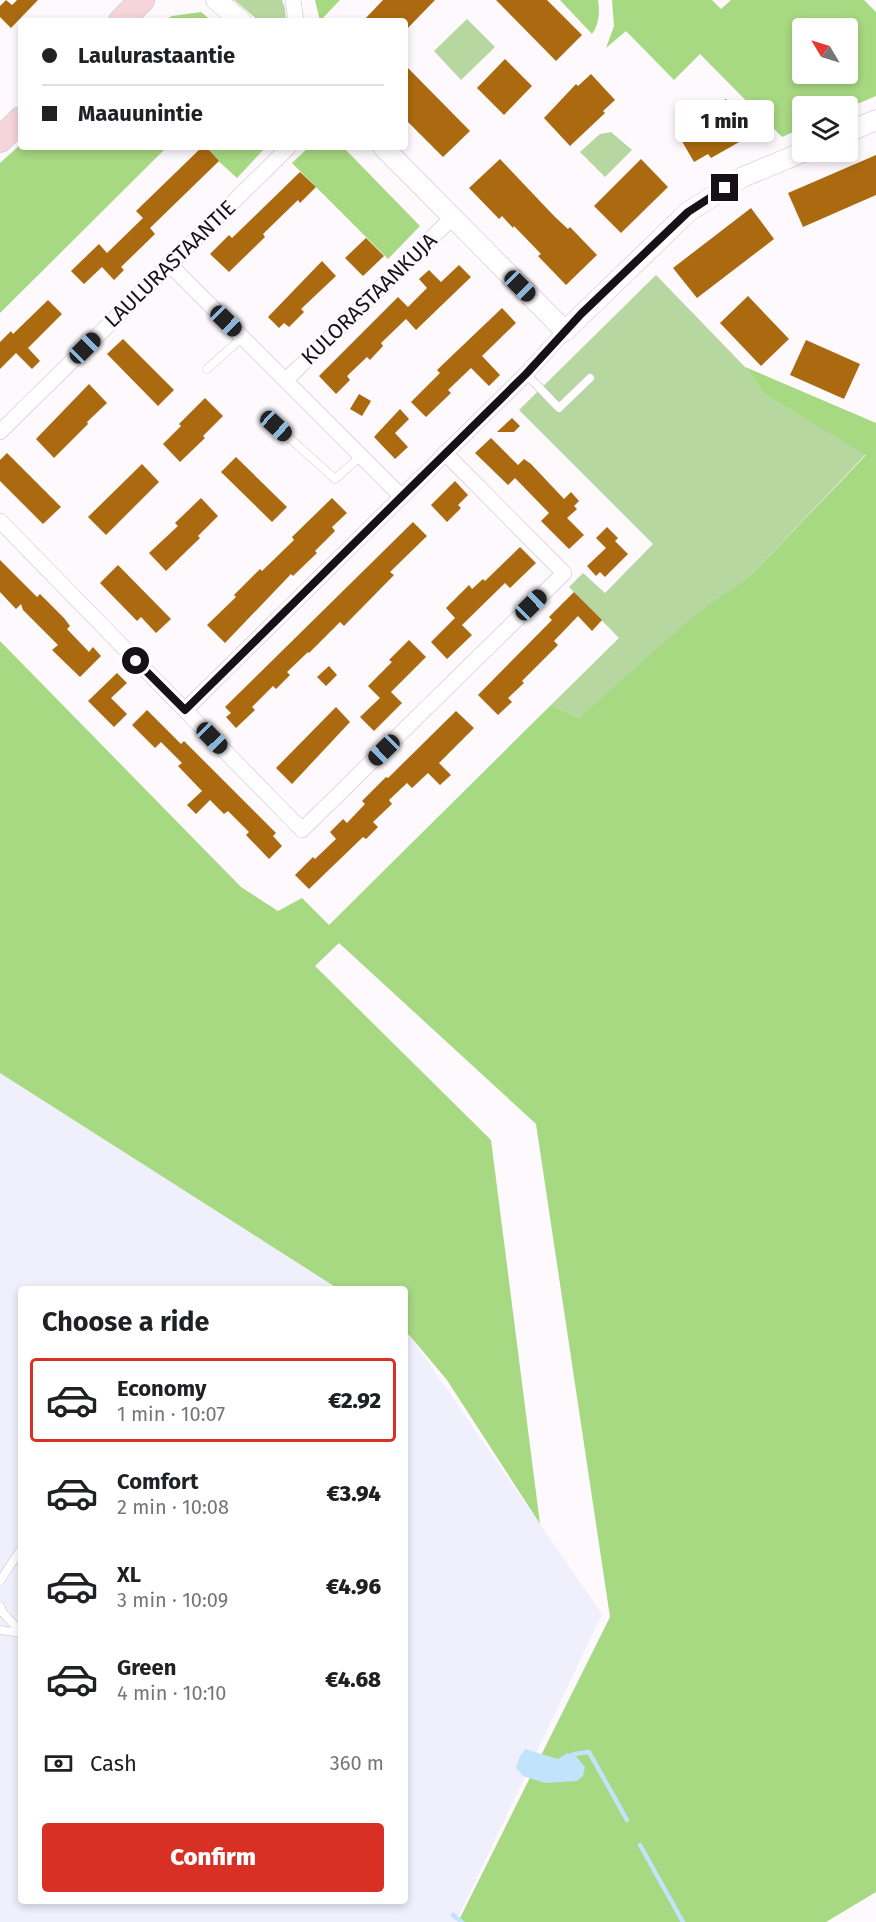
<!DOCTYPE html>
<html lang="en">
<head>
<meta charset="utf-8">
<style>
	body { margin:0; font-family:"Fira Sans",sans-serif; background:#f2f2f2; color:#202124; height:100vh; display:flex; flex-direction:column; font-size:22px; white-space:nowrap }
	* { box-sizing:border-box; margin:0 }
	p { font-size:20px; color:#757577 }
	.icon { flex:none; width:33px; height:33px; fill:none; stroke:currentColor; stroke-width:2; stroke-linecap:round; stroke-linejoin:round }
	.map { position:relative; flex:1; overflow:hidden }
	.drawer { position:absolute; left:18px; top:1286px; width:390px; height:618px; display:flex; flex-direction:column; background:#fff; border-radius:6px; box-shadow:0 3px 9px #0003 }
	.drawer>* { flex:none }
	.guide { position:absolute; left:18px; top:18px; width:390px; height:132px; border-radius:6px; box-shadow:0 3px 9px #0003; display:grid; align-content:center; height:132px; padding:0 24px; background:#fff }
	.needle { width:39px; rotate:308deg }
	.controls { position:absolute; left:792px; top:18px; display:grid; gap:12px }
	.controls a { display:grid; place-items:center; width:66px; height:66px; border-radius:6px; background:#fff; box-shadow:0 3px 9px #0003; font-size:30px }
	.end { position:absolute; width:27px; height:27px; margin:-14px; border:8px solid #171016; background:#fff; box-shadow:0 0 0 3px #fff }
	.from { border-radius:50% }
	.bubble { position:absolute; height:42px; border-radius:6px; background:#fff; box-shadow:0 3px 9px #0003; font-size:20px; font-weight:800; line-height:42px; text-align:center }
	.car { position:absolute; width:18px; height:36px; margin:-18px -9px; border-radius:8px; box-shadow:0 0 4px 2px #0007; background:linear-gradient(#222 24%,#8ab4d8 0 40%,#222 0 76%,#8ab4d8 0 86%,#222 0) }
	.guide b { display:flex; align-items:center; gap:21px; height:57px; font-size:22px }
	.guide b+b { border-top:2px solid #e0e0e0 }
	.guide i { width:15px; height:15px; background:#202124 }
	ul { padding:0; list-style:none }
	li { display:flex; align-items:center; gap:18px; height:84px; margin:0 12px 9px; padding:0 12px; border:3px solid transparent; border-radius:6px }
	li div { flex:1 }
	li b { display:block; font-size:22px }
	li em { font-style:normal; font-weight:800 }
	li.selected { border-color:#d93025 }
	li>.icon { width:54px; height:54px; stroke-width:1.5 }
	h2 { padding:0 24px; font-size:27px; line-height:72px }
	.pay { display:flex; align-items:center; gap:15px; height:66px; padding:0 24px; font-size:22px }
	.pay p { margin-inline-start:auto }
	.action { display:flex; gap:12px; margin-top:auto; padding:12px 24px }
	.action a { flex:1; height:69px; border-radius:6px; background:#d93025; color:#fff; font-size:24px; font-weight:800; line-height:69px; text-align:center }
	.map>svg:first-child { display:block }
	.industrial { fill:#f0effc }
	.green { fill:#b7d7a0 }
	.forest { fill:#a7d882; fill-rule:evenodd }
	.water { fill:#c1e3fc }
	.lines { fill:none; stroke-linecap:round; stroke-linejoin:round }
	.stream { stroke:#c1e3fc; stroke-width:4.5 }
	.building { fill:#ab6910 }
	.service-casing { stroke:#d0bdcf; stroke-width:9 }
	.minor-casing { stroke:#d0bdcf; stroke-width:16 }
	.tertiary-casing { stroke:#d0bdcf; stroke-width:21 }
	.primary-casing { stroke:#d5d4d5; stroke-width:26 }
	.service { stroke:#fff; stroke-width:8 }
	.minor { stroke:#fff; stroke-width:15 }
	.tertiary { stroke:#fff; stroke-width:20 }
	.primary { stroke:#f6d4da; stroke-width:24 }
	.route { stroke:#171016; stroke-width:8 }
	.labels { text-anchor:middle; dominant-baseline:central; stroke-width:5; stroke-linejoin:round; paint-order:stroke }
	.street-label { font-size:21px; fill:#171016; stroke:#fdf9fd }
</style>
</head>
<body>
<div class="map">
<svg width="876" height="1922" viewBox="0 0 876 1922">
	<rect width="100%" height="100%" fill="#fdf9fd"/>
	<path class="industrial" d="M0,1073L337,1288H21V1900H405V1332L410,1336L602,1614L456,1922H0Z"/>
	<g class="green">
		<path d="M234,0H282L285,8L286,21H259Z"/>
		<path d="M467,19L495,47L461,80L434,51Z"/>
		<path d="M611,132L632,150L605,177L580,152L600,134Z"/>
		<path d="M656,275L745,367L764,394L866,454L749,577L717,600L579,718L551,705L619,638L569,587L583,573L605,593L653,544L519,410Z"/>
	</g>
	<g class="forest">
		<path d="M315,0H340L320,21Z"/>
		<path d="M560,0H598C600,12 599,24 592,34Z"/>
		<path d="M612,0H712L721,9L731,0H864L876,12V96L848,108V106H802V128L782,137L700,54L674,80L626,31L606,48L614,26ZM802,28H848V74H802Z"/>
		<path d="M201,12L212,21H162L172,16Z"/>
		<path d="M21,144V147H167L0,313V163Z"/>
		<path d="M203,147H266L237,178Z"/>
		<path d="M309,147H343L420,226L388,259L292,163Z"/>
		<path d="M745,367L876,423V1892L826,1922H458L610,1617L536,1124L339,943L315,966L491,1140L540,1524L447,1380L410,1336L405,1332V1288H337L0,1073V641L241,887L278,911L302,898L329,925L551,705L579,718L696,614L749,577L866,455L764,394Z"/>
	</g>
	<path class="water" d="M525,1749L558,1759L567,1753L574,1754L585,1767L583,1776L577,1781L545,1783L523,1776L516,1768L519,1758Z"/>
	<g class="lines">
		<g class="stream">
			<path d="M574,1754L589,1752L627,1820"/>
			<path d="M640,1845L683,1922"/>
			<path d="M453,1915L462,1922"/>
		</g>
	</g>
	<g class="building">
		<path d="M6,0L12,5L17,0H38L11,28L0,17V6Z"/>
		<path d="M383,0H435L405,31V21H363Z"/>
		<path d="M496,0H547L582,35L556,61Z"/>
		<path d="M505,59L532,86L504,115L477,88Z"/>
		<path d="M405,65L470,131L443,157L405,119Z"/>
		<path d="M591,74L615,100L603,111L605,113L570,146L544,118L576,84L578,86Z"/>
		<path d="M726,99L748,137L711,158L708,154L694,162L676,131L691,122L690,120Z"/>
		<path d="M202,147H206L219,161L150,228L155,234L121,267L124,270L114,280L102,267L84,284L71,271L99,244L107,253L143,218L136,211Z"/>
		<path d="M876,155V195L803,227L788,193Z"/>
		<path d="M500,159L555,217L568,229L570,227L597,255L566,285L538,256L541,254L514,226L513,228L502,216L499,219L469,188Z"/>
		<path d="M641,159L668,187L621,233L594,206Z"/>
		<path d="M300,172L316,187L300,203L298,200L263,234L265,237L229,272L210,254L229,235L232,238Z"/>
		<path d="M751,208L774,239L697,298L673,268Z"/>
		<path d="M366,238L384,256L363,276L345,258Z"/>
		<path d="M322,261L336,276L301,309L304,312L289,327L284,323L279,328L268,317Z"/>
		<path d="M459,265L471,277L416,330L406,319L381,343L383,346L370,360L367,357L347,376L350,380L336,394L319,376L398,297L408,307L427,288L419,279L429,270L441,282Z"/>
		<path d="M748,296L789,339L761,366L720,323Z"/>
		<path d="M48,300L62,314L28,348L40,361L32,369L16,353L0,369V342L11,331L13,334Z"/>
		<path d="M502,308L516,323L482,356L500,375L489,386L471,368L448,390L451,393L426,417L411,402L440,373L437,370Z"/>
		<path d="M123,339L174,390L158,406L107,354Z"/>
		<path d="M806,340L860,364L844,399L790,375Z"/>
		<path d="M89,384L107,403L87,422L88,424L54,458L36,439Z"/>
		<path d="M359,394L371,401L362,416L350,409Z"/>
		<path d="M205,398L223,416L203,436L205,438L180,462L163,444L181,426L179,424Z"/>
		<path d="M400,409L409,419L395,433L408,447L395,459L374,437Z"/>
		<path d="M512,418L520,426L514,432H497Z"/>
		<path d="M491,438L518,465L524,459L531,464L564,499L571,492L579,501L574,506L577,509L567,518L584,535L569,549L541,521L549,513L515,478L508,485L475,453Z"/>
		<path d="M7,453L61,507L43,524L0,481V460Z"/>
		<path d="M236,457L287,507L272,522L221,472Z"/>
		<path d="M142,464L159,482L106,535L88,517Z"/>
		<path d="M455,481L468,495L458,505L461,508L447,522L431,505Z"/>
		<path d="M201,498L218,516L198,536L200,538L166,571L149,553L178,526L175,523Z"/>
		<path d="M332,498L347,513L332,527L335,531L315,551L317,553L293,576L291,574L225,643L207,625L236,597L234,595L260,569L262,571L294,540L292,537Z"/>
		<path d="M413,522L427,536L390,572L394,575L344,626L340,622L309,653L308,652L287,672L290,675L276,689L273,686L252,707L255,710L236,728L226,717L231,713L225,707Z"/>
		<path d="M607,527L618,538L615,541L628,554L605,577L600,572L596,576L587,566L606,548L596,538Z"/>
		<path d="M520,547L536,563L510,588L505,583L462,625L461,624L472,635L447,659L431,642L455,618L446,608L469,585L472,589L483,579L485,581Z"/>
		<path d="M0,560L37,597L40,594L64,618L70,626L67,629L89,652L93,647L101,656L80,677L52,650L58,645L23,610L21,604L16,609L0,592Z"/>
		<path d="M118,565L171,619L156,633L141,617L137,621L100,583Z"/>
		<path d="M574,592L602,620L592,631L578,616L554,641L558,645L522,681L524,683L508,698L512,702L498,715L478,695L552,620L549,617Z"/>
		<path d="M409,640L426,657L391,692L402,703L374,731L360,717L380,698L368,686L392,662L389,660Z"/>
		<path d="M329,666L337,675L326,686L317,677Z"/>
		<path d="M117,673L127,683L111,698L127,714L114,727L88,701Z"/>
		<path d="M336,707L350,722L292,784L276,768Z"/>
		<path d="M147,710L181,744L184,741L276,833L273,836L282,846L269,859L246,835L249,832L228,811L224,814L210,800L196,814L187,805L202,791L178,766L182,763L161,742L155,748L132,725Z"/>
		<path d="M456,711L474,728L439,763L451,775L440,785L428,773L412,788L407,783L389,800L392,804L373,822L378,827L366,839L363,837L309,889L295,875L313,857L315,859L336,839L330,832L343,819L347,823L365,804L362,801L386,777L388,778Z"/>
	</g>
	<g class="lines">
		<g class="service-casing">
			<g id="service">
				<path d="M207,369L243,337"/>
				<path d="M526,374L559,408L590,378"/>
				<path d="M276,426L335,479L361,456"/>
				<path d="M0,1581L21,1549"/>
				<path d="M0,1606L3,1613L21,1632"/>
				<path d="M0,1630L21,1633"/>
			</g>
		</g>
		<g class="minor-casing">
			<g id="minor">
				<path d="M293,0L296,21"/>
				<path d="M169,264L402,497"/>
				<path d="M286,380L453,217"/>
				<path d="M0,432L289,147"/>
				<path d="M0,521L302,830L564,573L445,453"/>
				<path d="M185,710L526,374L565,331"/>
			</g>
		</g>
		<g class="tertiary-casing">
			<g id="tertiary">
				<path d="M216,0L241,21"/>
				<path d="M848,132L876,120"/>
				<path d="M383,147L565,331L688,212L743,177L803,152"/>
			</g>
		</g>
		<g class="primary-casing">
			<g id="primary">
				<path d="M121,21L142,0"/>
				<path d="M0,140L21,119"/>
			</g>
		</g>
		<use href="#service" class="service"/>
		<use href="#minor" class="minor"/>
		<use href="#tertiary" class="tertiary"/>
		<use href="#primary" class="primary"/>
	</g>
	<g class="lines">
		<path class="route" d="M136,661L185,710L526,374L581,314L688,212L725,188"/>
	</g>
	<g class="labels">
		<g class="street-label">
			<text transform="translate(170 264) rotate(-44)">LAULURASTAANTIE</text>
			<text transform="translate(369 299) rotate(-44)">KULORASTAANKUJA</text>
		</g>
	</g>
</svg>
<div class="controls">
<a><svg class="needle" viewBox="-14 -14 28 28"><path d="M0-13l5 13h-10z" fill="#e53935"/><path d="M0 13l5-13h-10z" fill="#757577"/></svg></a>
<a><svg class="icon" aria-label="layers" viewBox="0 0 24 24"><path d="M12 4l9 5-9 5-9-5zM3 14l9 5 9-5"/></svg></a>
</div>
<i class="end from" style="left:136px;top:661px"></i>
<i class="end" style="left:725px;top:188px"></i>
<div class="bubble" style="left:675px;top:100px;width:99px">1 min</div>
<i class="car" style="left:520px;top:286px;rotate:135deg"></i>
<i class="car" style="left:226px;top:321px;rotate:134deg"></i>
<i class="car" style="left:85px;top:348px;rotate:45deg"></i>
<i class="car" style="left:276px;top:426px;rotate:132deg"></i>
<i class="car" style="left:531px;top:605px;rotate:46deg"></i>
<i class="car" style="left:212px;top:738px;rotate:136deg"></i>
<i class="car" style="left:384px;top:750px;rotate:226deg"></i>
<div class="guide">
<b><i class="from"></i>Laulurastaantie</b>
<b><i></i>Maauunintie</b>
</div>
<section class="drawer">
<h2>Choose a ride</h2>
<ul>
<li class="selected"><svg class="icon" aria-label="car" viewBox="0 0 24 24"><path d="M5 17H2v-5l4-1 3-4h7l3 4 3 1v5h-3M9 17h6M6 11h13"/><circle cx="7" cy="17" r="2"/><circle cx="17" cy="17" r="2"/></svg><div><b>Economy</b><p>1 min · 10:07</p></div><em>€2.92</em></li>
<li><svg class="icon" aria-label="car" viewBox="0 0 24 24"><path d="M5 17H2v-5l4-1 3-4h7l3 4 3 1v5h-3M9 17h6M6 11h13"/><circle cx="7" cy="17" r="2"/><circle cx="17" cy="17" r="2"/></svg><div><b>Comfort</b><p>2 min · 10:08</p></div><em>€3.94</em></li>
<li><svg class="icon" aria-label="car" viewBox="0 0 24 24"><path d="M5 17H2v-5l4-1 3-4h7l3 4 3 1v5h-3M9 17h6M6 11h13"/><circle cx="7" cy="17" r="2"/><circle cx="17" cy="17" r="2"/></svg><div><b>XL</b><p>3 min · 10:09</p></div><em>€4.96</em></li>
<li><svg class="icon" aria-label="car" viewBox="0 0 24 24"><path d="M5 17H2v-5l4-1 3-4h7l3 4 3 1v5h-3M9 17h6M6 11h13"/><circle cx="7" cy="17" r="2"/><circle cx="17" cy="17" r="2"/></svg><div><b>Green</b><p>4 min · 10:10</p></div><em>€4.68</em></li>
</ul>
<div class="pay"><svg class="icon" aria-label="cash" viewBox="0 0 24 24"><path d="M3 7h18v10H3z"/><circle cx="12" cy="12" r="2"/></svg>Cash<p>360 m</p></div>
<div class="action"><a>Confirm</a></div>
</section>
</div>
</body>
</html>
